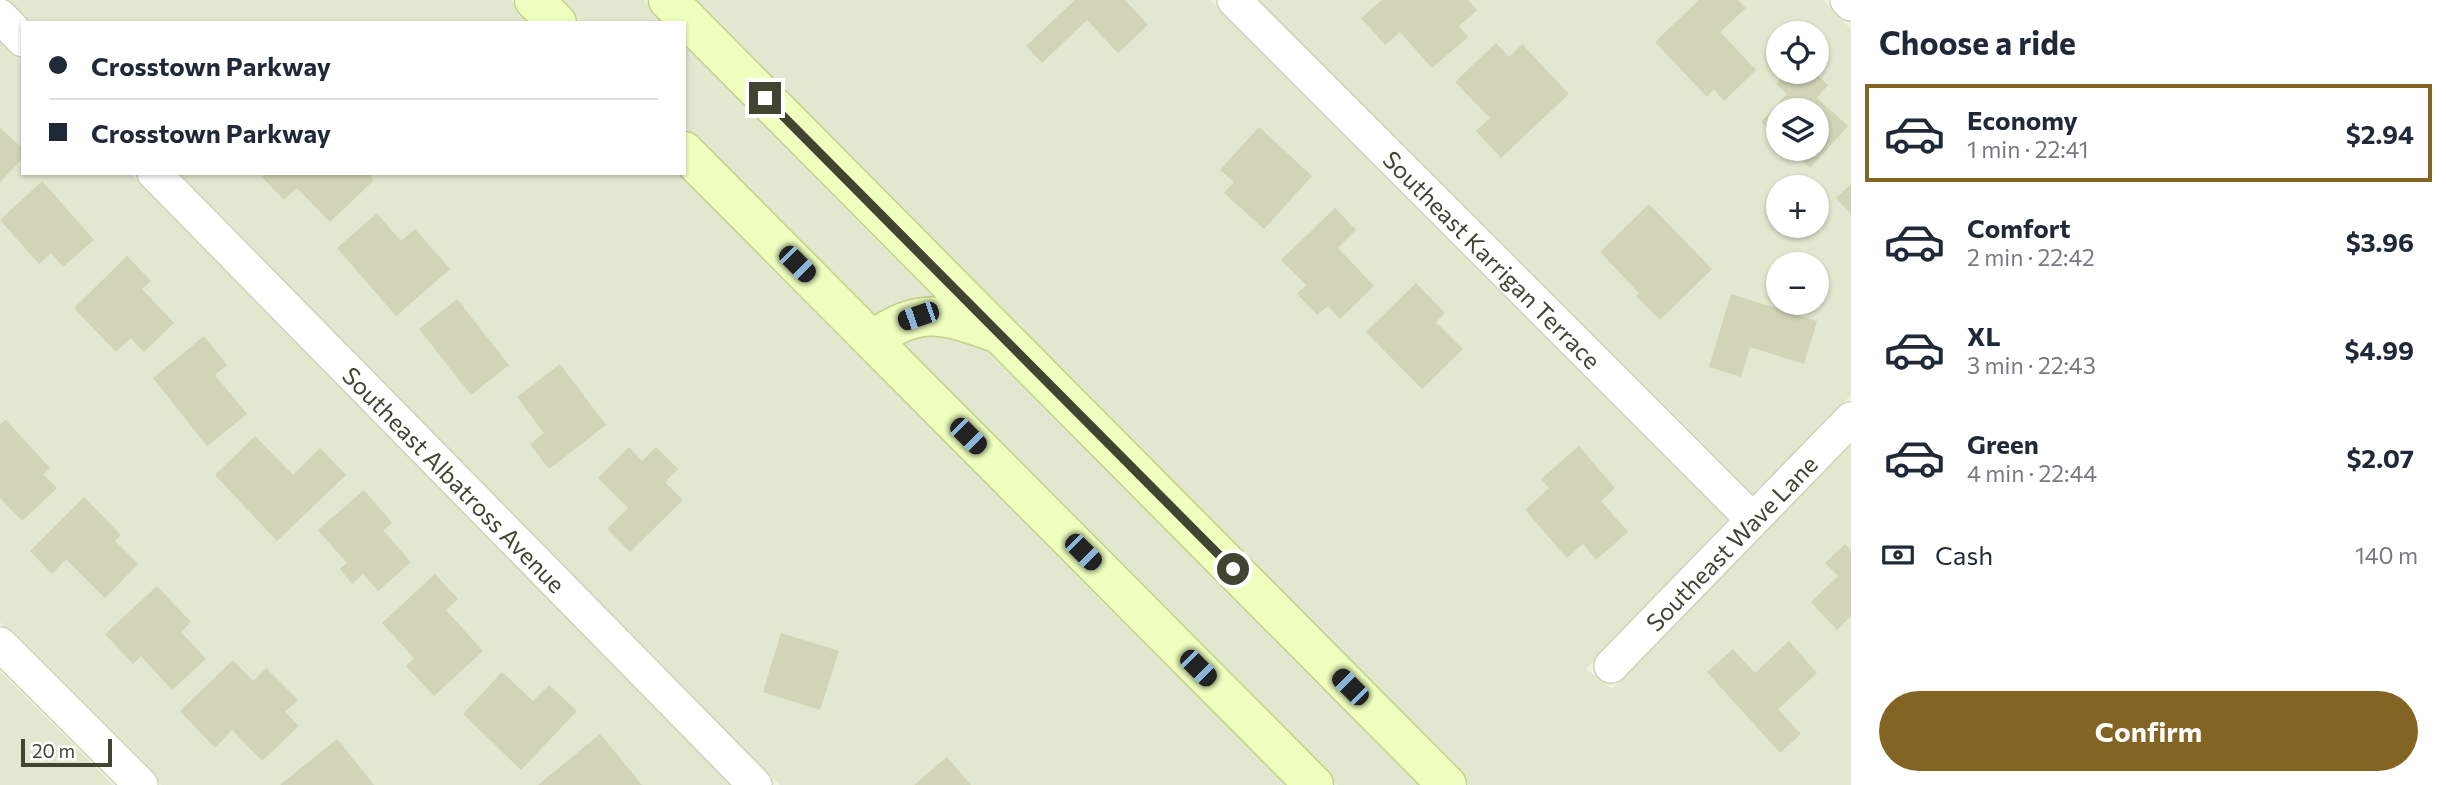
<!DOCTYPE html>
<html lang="en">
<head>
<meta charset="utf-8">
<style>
	body { margin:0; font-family:Commissioner,sans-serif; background:#f6f6f7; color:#1f2937; height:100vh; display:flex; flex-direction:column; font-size:26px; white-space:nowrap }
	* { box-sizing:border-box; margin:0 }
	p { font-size:23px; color:#747a83 }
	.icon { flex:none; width:38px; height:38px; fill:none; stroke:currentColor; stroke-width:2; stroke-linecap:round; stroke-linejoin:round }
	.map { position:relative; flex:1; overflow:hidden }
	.side { display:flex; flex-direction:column; background:#fff; width:595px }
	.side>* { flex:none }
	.top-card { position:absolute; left:21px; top:21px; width:665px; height:154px; border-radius:0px; box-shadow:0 2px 5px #0004; display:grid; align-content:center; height:154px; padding:0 28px; background:#fff }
	.buttons { position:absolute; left:1766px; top:21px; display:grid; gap:14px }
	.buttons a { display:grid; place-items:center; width:63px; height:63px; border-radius:50%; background:#fff; box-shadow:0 2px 5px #0004; font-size:35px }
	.scale { position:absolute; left:21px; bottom:18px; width:91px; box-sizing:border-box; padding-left:7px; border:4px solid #424432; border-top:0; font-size:19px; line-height:24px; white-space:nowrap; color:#424432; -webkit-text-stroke:5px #fff; paint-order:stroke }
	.end { position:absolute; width:32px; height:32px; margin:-16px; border:9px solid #424432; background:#fff; box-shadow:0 0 0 4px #fff }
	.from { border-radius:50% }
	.car { position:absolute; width:21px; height:42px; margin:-21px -10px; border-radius:9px; box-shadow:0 0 5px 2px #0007; background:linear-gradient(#222 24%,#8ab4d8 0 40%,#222 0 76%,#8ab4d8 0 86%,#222 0) }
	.top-card b { display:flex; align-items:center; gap:24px; height:66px; font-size:26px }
	.top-card b+b { border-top:2px solid #e0e1e3 }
	.top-card i { width:18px; height:18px; background:#1f2937 }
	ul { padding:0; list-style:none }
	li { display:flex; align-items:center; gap:21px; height:98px; margin:0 14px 10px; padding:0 14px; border:4px solid transparent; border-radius:0px }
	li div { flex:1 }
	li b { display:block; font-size:26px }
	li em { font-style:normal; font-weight:700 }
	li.on { border-color:#846423 }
	li>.icon { width:63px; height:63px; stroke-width:1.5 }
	h2 { padding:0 28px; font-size:32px; line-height:84px }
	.pay { display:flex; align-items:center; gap:18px; height:77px; padding:0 28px; font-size:26px }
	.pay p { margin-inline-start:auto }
	.action { display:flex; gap:14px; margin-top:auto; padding:14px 28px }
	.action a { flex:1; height:80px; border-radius:42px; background:#846423; color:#fff; font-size:28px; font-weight:700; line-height:80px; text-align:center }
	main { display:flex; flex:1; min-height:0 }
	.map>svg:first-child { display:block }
	.residential { fill:#e2e7cf; fill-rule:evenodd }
	.building { fill:#d1d4b6 }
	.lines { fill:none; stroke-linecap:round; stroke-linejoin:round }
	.street-casing { stroke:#ced3b7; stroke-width:36 }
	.secondary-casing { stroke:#c1d38a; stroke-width:41 }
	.street { stroke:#fff; stroke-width:33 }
	.secondary { stroke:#eeffbe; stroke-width:38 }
	.route { stroke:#424432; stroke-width:9 }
	.labels { text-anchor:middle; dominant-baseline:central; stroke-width:6; stroke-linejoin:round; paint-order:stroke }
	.street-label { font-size:24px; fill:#424432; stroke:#fff }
</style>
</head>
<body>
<main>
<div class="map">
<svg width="1851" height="785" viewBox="0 0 1851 785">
	<rect width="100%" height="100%" fill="#eff2e1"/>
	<g class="residential">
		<path d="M8,0H511L533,23H30Z"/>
		<path d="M560,0H644L666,23H582Z"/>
		<path d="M692,0H1210L1728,519L1586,669L1612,689L1851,443V785H1470L1019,330L1022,324L1010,320Z"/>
		<path d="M1258,0H1823L1851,29V395L1752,495ZM1778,33H1816V72H1778ZM1778,110H1816V149H1778ZM1778,187H1816V226H1778ZM1778,264H1816V303H1778Z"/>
		<path d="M0,41L23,64V173H130L732,785H161L0,622Z"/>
		<path d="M684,41L943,301L875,318L684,126Z"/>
		<path d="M178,173H683L1289,785H780Z"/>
		<path d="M950,334L988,347L1422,785H1338L898,341L902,338Z"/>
		<path d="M0,671L113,785H0Z"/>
	</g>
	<g class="building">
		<path d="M1075,0H1125L1148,25L1118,53L1087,20L1042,63L1026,46Z"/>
		<path d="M1382,0H1468L1477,10L1459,26L1468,37L1432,68L1400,32L1385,45L1361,18Z"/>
		<path d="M1699,0H1738L1746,8L1720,32L1756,70L1724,101L1714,89L1707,97L1655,42Z"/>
		<path d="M1496,43L1509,57L1522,44L1569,94L1501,158L1476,131L1490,118L1455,82Z"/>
		<path d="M1787,72H1814L1828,85L1817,98L1848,126L1810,168L1790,149H1816V110H1778V138L1761,122L1787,94L1776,84Z"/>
		<path d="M1259,127L1312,176L1264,229L1224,193L1234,182L1220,170Z"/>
		<path d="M0,128L23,149V158L0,182Z"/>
		<path d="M266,173H368L374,180L330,222L297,188L284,200L262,177Z"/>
		<path d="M42,181L94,240L63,267L51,253L39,264L0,220Z"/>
		<path d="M1851,184V214L1836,198Z"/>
		<path d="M1649,204L1712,269L1660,320L1636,296L1639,293L1600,252Z"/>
		<path d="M1335,208L1356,230L1338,248L1374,286L1340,319L1328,306L1317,315L1297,294L1306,285L1281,260Z"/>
		<path d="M377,213L401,241L415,229L450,269L396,316L337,248Z"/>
		<path d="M127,256L151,281L142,289L174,323L144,352L131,338L116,352L74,308Z"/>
		<path d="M1416,283L1445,313L1436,322L1463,349L1422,389L1366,332Z"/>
		<path d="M1731,294L1817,321L1804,364L1750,347L1741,377L1709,367Z"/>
		<path d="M457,299L509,365L471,395L419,329Z"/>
		<path d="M204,336L227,365L215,375L247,414L207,446L153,378Z"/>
		<path d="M560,364L606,425L549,469L530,444L544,433L517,397Z"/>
		<path d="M6,420L50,468L43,474L57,488L22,521L0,498V425Z"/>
		<path d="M255,436L293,475L320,448L346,475L277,541L215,475Z"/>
		<path d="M1579,446L1615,488L1601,501L1628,532L1596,560L1583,544L1567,558L1525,510L1549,488L1541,479Z"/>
		<path d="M629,447L642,461L656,447L678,469L665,482L683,500L630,552L607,529L628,508L598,478Z"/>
		<path d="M364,490L392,523L383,530L411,562L378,591L363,574L352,584L340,569L347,563L318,530Z"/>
		<path d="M84,497L121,535L115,541L138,564L105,598L66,559L52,574L30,551Z"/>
		<path d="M1845,544L1851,550V616L1837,630L1811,602L1838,576L1825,563Z"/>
		<path d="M435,574L458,599L446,610L483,651L434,696L406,666L414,658L382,623Z"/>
		<path d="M157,586L191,622L181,632L206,659L172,690L141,656L133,664L105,634Z"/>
		<path d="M781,633L839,651L820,710L763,692Z"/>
		<path d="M1789,641L1817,673L1778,709L1801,734L1780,753L1707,672L1733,649L1755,673Z"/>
		<path d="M233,660L253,681L266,668L298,700L285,712L299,726L262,761L232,730L215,748L180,711Z"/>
		<path d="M502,672L533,701L549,685L577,711L521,770L463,714Z"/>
		<path d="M600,734L642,785H538Z"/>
		<path d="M337,739L374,785H280Z"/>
		<path d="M947,757L971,785H914Z"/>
	</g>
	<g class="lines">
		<g class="street-casing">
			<g id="street">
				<path id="s1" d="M1234,0L1752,519"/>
				<path d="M1847,0L1851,4"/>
				<path d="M0,16L23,40"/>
				<path id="s2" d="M154,173L755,785"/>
				<path d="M0,644L141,785"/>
				<path id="s3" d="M1611,666L1851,419"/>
			</g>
		</g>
		<g class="secondary-casing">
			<g id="secondary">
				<path d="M534,0L557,23"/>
				<path d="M668,0L1447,785"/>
				<path d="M684,151L1314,785"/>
				<path d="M873,340C918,306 943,314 994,332"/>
			</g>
		</g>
		<use href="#street" class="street"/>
		<use href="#secondary" class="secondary"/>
	</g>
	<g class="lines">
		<path class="route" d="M765,98L1233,569"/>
	</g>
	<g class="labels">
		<g class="street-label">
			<text stroke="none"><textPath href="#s1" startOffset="366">Southeast Karrigan Terrace</textPath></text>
			<text stroke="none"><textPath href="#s2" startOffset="429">Southeast Albatross Avenue</textPath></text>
			<text stroke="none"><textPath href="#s3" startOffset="172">Southeast Wave Lane</textPath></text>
		</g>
	</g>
</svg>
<div class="buttons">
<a><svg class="icon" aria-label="locate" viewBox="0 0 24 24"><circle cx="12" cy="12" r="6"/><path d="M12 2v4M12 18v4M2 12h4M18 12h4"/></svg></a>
<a><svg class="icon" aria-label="layers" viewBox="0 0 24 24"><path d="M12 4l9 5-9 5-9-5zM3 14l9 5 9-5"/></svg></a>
<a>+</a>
<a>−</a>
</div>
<div class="scale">20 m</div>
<i class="end from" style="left:1233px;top:569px"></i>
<i class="end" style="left:765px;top:98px"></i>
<i class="car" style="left:797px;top:264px;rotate:135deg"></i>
<i class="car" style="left:918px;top:316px;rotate:251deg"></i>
<i class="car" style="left:968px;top:436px;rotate:135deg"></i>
<i class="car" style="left:1083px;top:552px;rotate:135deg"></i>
<i class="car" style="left:1198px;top:668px;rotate:135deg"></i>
<i class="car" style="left:1350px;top:687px;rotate:315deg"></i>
<div class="top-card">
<b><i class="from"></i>Crosstown Parkway</b>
<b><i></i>Crosstown Parkway</b>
</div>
</div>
<section class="side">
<h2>Choose a ride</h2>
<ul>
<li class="on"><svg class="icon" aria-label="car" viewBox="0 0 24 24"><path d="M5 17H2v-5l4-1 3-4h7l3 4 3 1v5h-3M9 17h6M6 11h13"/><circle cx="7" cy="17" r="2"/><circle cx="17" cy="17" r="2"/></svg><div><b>Economy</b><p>1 min · 22:41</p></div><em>$2.94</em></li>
<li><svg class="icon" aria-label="car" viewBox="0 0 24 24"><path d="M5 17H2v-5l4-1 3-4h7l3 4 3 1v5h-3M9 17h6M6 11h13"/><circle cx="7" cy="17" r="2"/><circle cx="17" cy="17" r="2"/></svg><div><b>Comfort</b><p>2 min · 22:42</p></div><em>$3.96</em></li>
<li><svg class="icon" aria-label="car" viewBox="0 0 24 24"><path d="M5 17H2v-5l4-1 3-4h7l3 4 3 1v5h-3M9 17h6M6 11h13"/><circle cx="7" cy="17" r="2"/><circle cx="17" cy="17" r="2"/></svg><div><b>XL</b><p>3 min · 22:43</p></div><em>$4.99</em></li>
<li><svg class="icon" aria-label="car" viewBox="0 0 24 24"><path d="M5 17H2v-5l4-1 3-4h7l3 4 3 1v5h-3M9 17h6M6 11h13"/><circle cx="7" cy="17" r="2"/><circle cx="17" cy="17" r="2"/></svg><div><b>Green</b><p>4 min · 22:44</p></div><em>$2.07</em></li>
</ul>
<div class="pay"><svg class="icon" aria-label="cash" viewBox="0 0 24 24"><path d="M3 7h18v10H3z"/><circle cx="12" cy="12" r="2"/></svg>Cash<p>140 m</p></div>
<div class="action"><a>Confirm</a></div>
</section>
</main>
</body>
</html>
